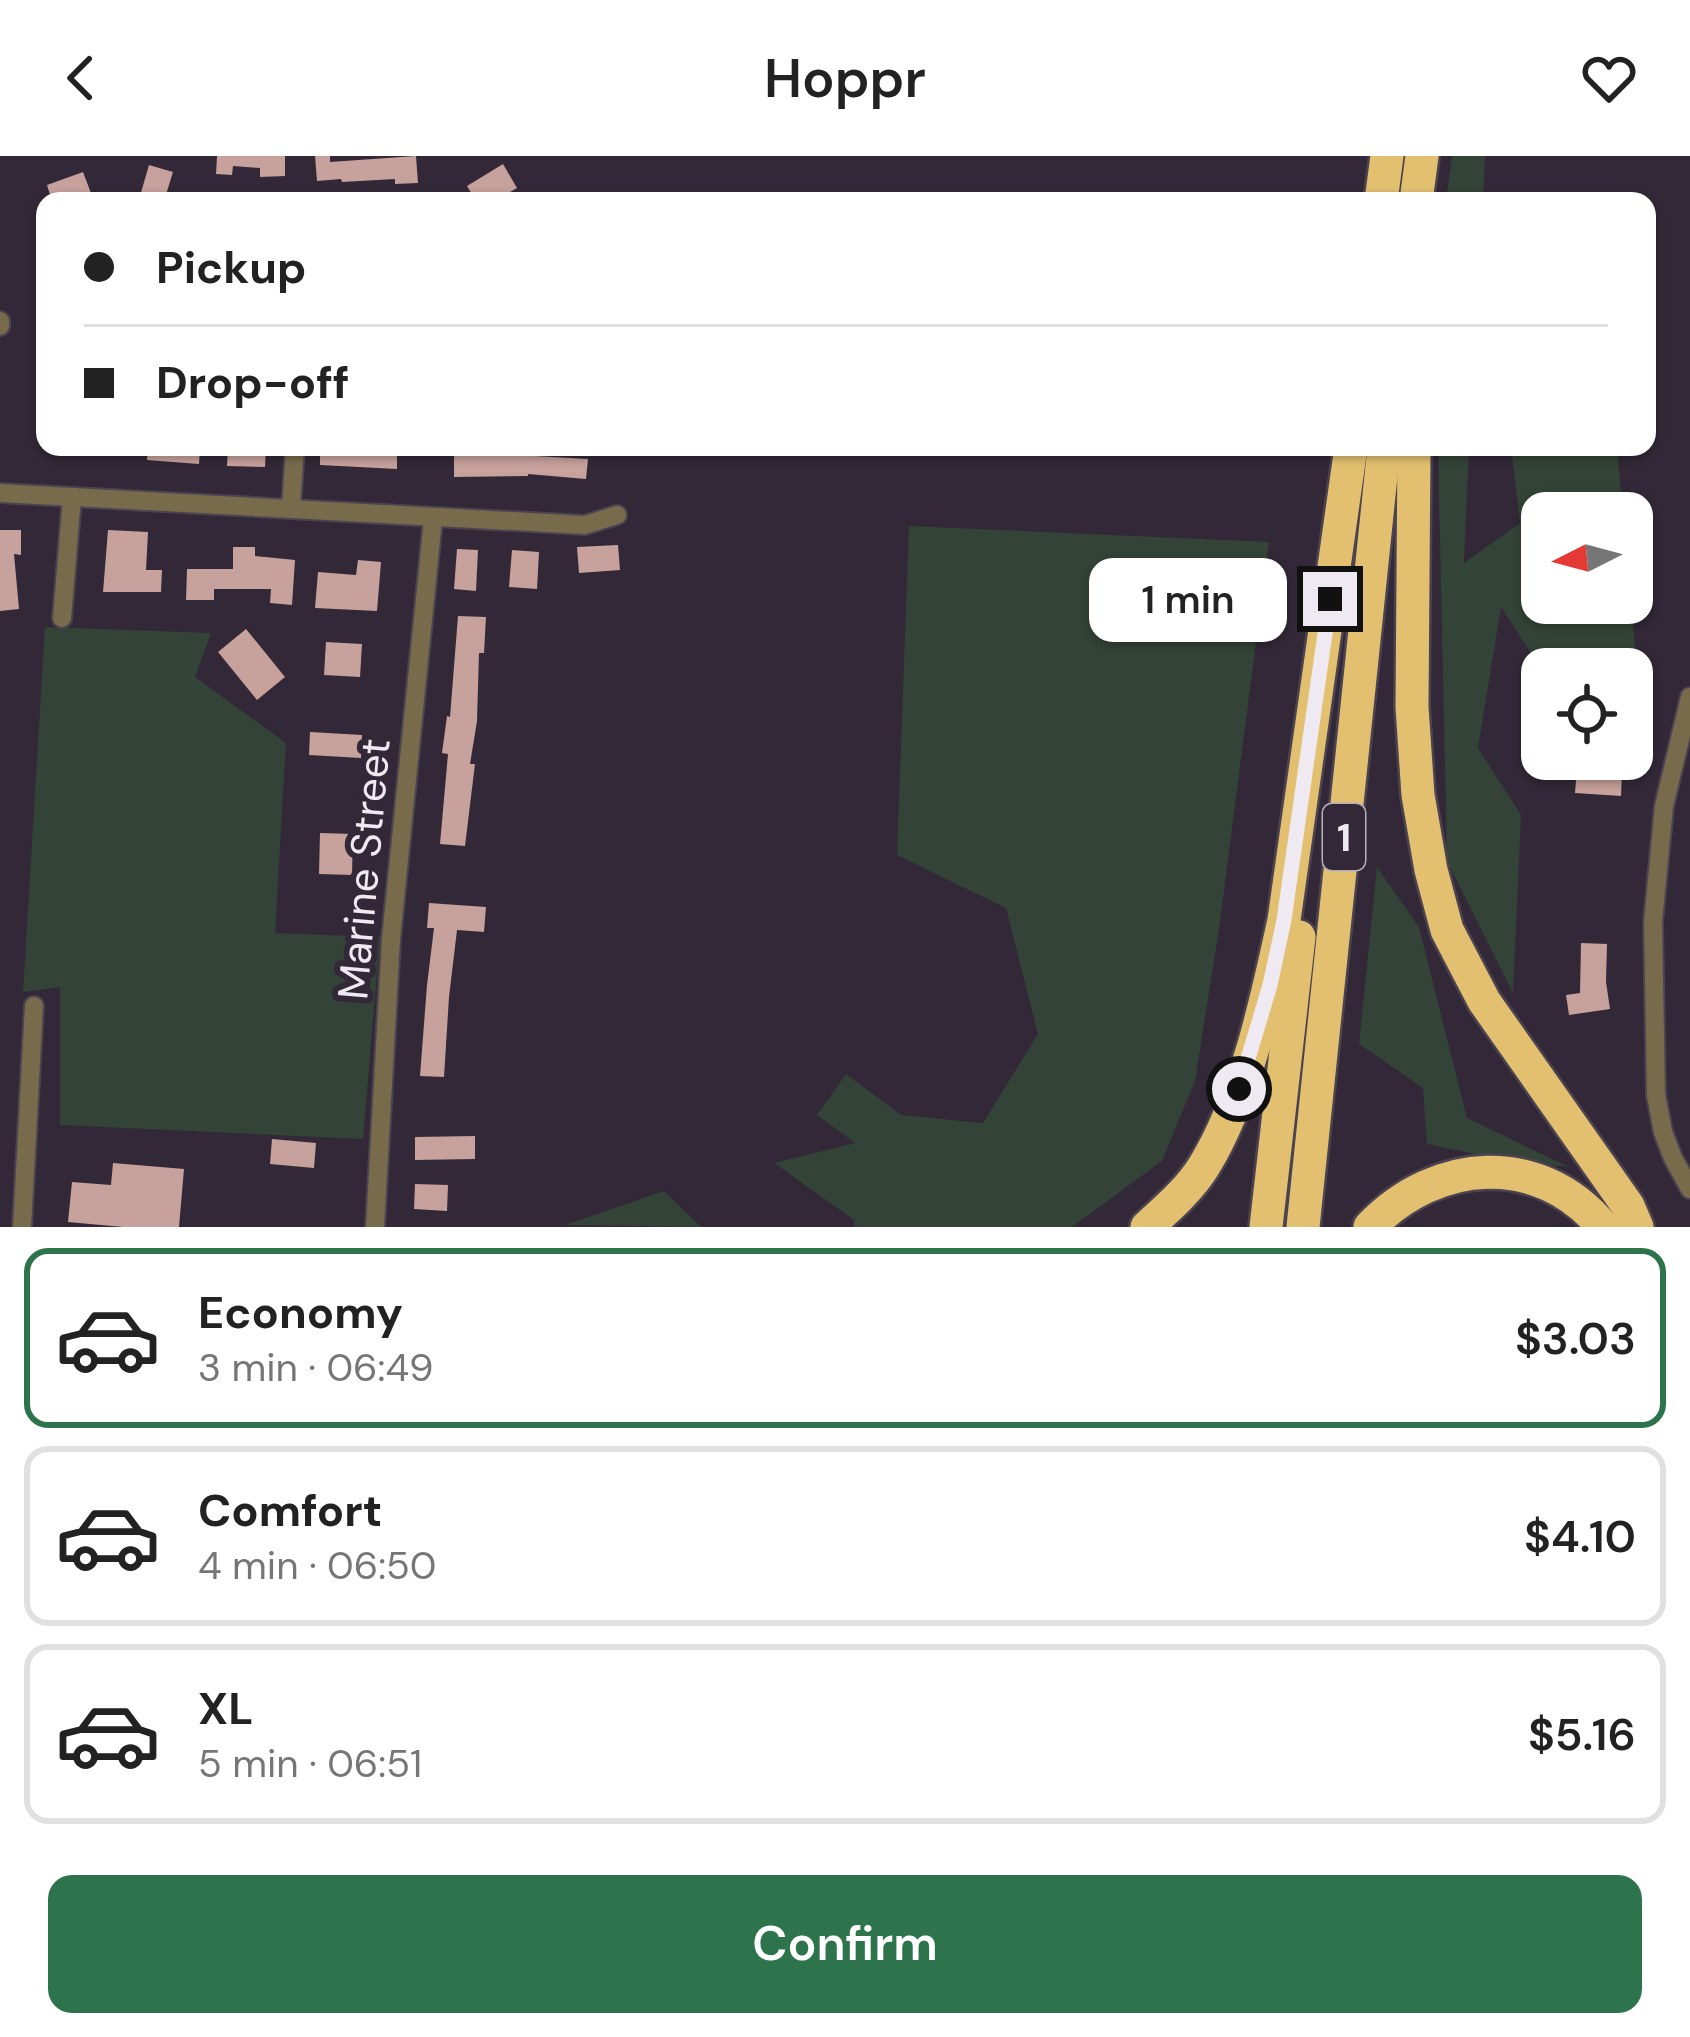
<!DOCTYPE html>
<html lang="en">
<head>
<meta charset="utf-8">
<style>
	body { margin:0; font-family:"DM Sans",sans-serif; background:#f2f2f2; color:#222; height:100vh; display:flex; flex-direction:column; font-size:45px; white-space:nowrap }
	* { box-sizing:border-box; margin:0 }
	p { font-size:39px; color:#767676 }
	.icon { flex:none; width:66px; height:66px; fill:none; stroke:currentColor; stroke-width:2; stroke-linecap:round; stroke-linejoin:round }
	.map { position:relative; height:1071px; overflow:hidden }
	.sheet { display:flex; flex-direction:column; background:#fff; flex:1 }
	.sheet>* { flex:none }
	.hud { position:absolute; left:36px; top:36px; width:1620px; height:264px; border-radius:24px; box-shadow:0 3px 9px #0004; display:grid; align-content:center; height:264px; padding:0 48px; background:#fff }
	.needle { width:78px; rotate:264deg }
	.tools { position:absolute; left:1521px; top:336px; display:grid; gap:24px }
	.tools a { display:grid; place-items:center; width:132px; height:132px; border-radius:24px; background:#fff; box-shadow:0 3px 9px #0004; font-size:60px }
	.end { position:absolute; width:54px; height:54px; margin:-27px; border:15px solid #efe9f2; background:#111; box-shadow:0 0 0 6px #111 }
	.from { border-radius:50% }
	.bubble { position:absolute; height:84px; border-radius:24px; background:#fff; box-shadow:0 3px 9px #0004; font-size:39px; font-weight:600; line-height:84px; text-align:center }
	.hud b { display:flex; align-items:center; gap:42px; height:114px; font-size:45px }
	.hud b+b { border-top:3px solid #e0e0e0 }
	.hud i { width:30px; height:30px; background:#222 }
	ul { padding:21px 0 0; list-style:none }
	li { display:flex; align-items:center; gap:36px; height:180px; margin:0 24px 18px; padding:0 24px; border:6px solid #e0e0e0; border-radius:24px }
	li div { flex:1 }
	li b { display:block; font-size:45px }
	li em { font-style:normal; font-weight:600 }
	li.on { border-color:#2d734c }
	li>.icon { width:108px; height:108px; stroke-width:1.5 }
	.primary-button { display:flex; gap:24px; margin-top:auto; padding:24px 48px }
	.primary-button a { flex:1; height:138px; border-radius:24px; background:#2d734c; color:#fff; font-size:48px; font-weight:600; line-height:138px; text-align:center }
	header { display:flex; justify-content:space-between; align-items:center; height:156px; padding:0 48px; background:#fff; font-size:54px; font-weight:600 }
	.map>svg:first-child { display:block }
	.green { fill:#334337 }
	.building { fill:#c7a19b }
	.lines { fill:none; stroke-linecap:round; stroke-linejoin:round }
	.street-casing { stroke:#4c4351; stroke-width:22 }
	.highway-casing { stroke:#4c4351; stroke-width:38 }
	.street { stroke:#786b4c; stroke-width:18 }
	.highway { stroke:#e2c070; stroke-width:33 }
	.route { stroke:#efe9f2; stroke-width:15 }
	.labels { text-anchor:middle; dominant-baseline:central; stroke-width:12; stroke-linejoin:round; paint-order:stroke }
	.shield { fill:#322837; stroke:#b6afba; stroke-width:3 }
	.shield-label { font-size:39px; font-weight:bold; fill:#efe9f2 }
	.street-label { font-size:42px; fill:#efe9f2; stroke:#322837 }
</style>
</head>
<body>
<header><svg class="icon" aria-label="back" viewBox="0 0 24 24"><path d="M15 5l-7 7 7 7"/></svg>Hoppr<svg class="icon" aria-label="heart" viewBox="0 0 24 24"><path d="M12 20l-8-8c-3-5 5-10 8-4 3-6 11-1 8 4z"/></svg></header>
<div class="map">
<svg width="1690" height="1071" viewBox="0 0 1690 1071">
	<rect width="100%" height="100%" fill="#322837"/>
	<g class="green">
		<path d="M1452,0H1485L1483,45H1446Z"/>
		<path d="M1438,291H1469L1464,407L1520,367L1511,291H1617L1623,357H1542V447H1631L1639,537L1632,539V513L1542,514L1501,451L1478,592L1521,659L1513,837L1447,705Z"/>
		<path d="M909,370L1269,386L1219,773L1195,925L1162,1005L1072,1071H854V1064L774,1007L855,987L817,959L846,918L901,959L983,967L1038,878L1006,752L897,699Z"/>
		<path d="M45,471L211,477L195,521L286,587L275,777L380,781L363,983L60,969V831L23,836Z"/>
		<path d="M1377,711L1419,771L1467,962L1569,1011L1509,1005L1427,988L1423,932L1359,888Z"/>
		<path d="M664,1035L701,1071L565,1069Z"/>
	</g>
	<g class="building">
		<path d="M217,0H285V20L260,21V12L233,10L232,19L216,18Z"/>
		<path d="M315,0H330V6L416,0L418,27L395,28V23L342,26L341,23L317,25Z"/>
		<path d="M503,8L517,32L495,45H476L467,30Z"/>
		<path d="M149,9L173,16L164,45L140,40Z"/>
		<path d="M83,16L94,45H52L47,29Z"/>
		<path d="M148,291H200L199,308L147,304Z"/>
		<path d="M228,291H266L265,311L227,310Z"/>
		<path d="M320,291H397V313L320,309Z"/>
		<path d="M454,291H484V297L588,303L586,323L528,318V320L454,321Z"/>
		<path d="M0,374H21V399L14,398L19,453L0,455Z"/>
		<path d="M108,374L148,376L146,414H162L161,436H103Z"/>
		<path d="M618,389L620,414L579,417L577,391Z"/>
		<path d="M233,391H255V400L295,404L292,449L270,447L271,433H214V444H186L187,413H233Z"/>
		<path d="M457,393L478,394L476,435L454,433Z"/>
		<path d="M512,394L539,396L537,433L509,431Z"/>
		<path d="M358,404L381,406L377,455L315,452L318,416L356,419Z"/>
		<path d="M458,460L486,461L484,497H479L477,565L470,608H475L465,690L440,688L448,598L442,597L447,560L450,561Z"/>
		<path d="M246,473L285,521L257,544L218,496Z"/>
		<path d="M326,486L362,488L360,521L324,519Z"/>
		<path d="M310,576L362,579L361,602L309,599Z"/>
		<path d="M1577,613L1622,616L1621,640L1575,637Z"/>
		<path d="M320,677L353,678L352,719L319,718Z"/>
		<path d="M429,747L486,751L484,776L457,774L449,841L444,921L420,920L427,829L434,772H427Z"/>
		<path d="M1581,787L1607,788L1606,826L1610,853L1569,859L1566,839L1580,837Z"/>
		<path d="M475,980V1003L415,1004V981Z"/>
		<path d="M272,983L316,987L314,1012L270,1008Z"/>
		<path d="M113,1007L184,1013L179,1071H123L68,1066L72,1026L111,1029Z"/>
		<path d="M415,1028L448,1029L447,1055L414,1053Z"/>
	</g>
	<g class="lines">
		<g class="street-casing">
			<g id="street">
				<path d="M0,165V170"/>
				<path d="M0,337L585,369L617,359"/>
				<path d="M291,351L295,291"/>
				<path d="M62,462L72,341"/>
				<path d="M1690,541L1664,650L1653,766L1656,939L1663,976L1673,1002L1690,1033"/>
				<path d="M22,1071L34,850"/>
				<path d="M375,1071L391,783L433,363"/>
			</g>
		</g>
		<g class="highway-casing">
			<g id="highway">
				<path d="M1381,45L1387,0"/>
				<path d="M1416,45L1422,0"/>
				<path d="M1414,291L1412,551L1418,639L1431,714L1447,774L1484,845L1628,1050L1637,1071"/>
				<path d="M1147,1071C1167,1053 1190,1033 1204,1010C1246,942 1267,842 1284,764L1351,291"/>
				<path d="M1266,1071L1299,781"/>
				<path d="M1303,1071L1384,291"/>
				<path d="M1370,1071C1436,1002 1539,994 1603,1071"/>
			</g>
		</g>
		<use href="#street" class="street"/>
		<use href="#highway" class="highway"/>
	</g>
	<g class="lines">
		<path class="route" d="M1239,933L1270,829L1284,764L1330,443"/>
	</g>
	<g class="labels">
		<rect class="shield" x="1323" y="648" width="42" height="66" rx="9"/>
		<g class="shield-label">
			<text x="1344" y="681">1</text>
		</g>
		<g class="street-label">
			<text transform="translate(364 713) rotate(-85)">Marine Street</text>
		</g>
	</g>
</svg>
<div class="tools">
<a><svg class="needle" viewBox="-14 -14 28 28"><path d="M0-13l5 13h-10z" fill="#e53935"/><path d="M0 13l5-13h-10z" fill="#767676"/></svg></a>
<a><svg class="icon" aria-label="locate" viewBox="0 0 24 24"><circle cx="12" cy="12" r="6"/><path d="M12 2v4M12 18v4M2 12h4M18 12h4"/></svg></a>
</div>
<i class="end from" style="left:1239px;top:933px"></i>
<i class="end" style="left:1330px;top:443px"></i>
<div class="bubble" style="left:1089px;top:402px;width:198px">1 min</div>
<div class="hud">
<b><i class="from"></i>Pickup</b>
<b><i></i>Drop-off</b>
</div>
</div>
<section class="sheet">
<ul>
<li class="on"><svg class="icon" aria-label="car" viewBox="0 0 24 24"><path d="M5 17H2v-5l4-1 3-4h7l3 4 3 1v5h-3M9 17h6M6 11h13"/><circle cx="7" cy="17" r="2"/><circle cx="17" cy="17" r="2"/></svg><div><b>Economy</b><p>3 min · 06:49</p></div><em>$3.03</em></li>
<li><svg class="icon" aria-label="car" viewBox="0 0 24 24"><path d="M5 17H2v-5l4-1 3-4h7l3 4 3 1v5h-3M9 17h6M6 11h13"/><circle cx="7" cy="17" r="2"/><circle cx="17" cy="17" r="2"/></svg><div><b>Comfort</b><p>4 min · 06:50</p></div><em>$4.10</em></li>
<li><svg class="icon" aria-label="car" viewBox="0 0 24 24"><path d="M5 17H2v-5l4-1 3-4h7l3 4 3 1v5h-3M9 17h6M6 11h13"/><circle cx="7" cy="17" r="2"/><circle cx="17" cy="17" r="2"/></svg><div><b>XL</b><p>5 min · 06:51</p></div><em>$5.16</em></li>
</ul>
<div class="primary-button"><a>Confirm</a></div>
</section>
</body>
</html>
